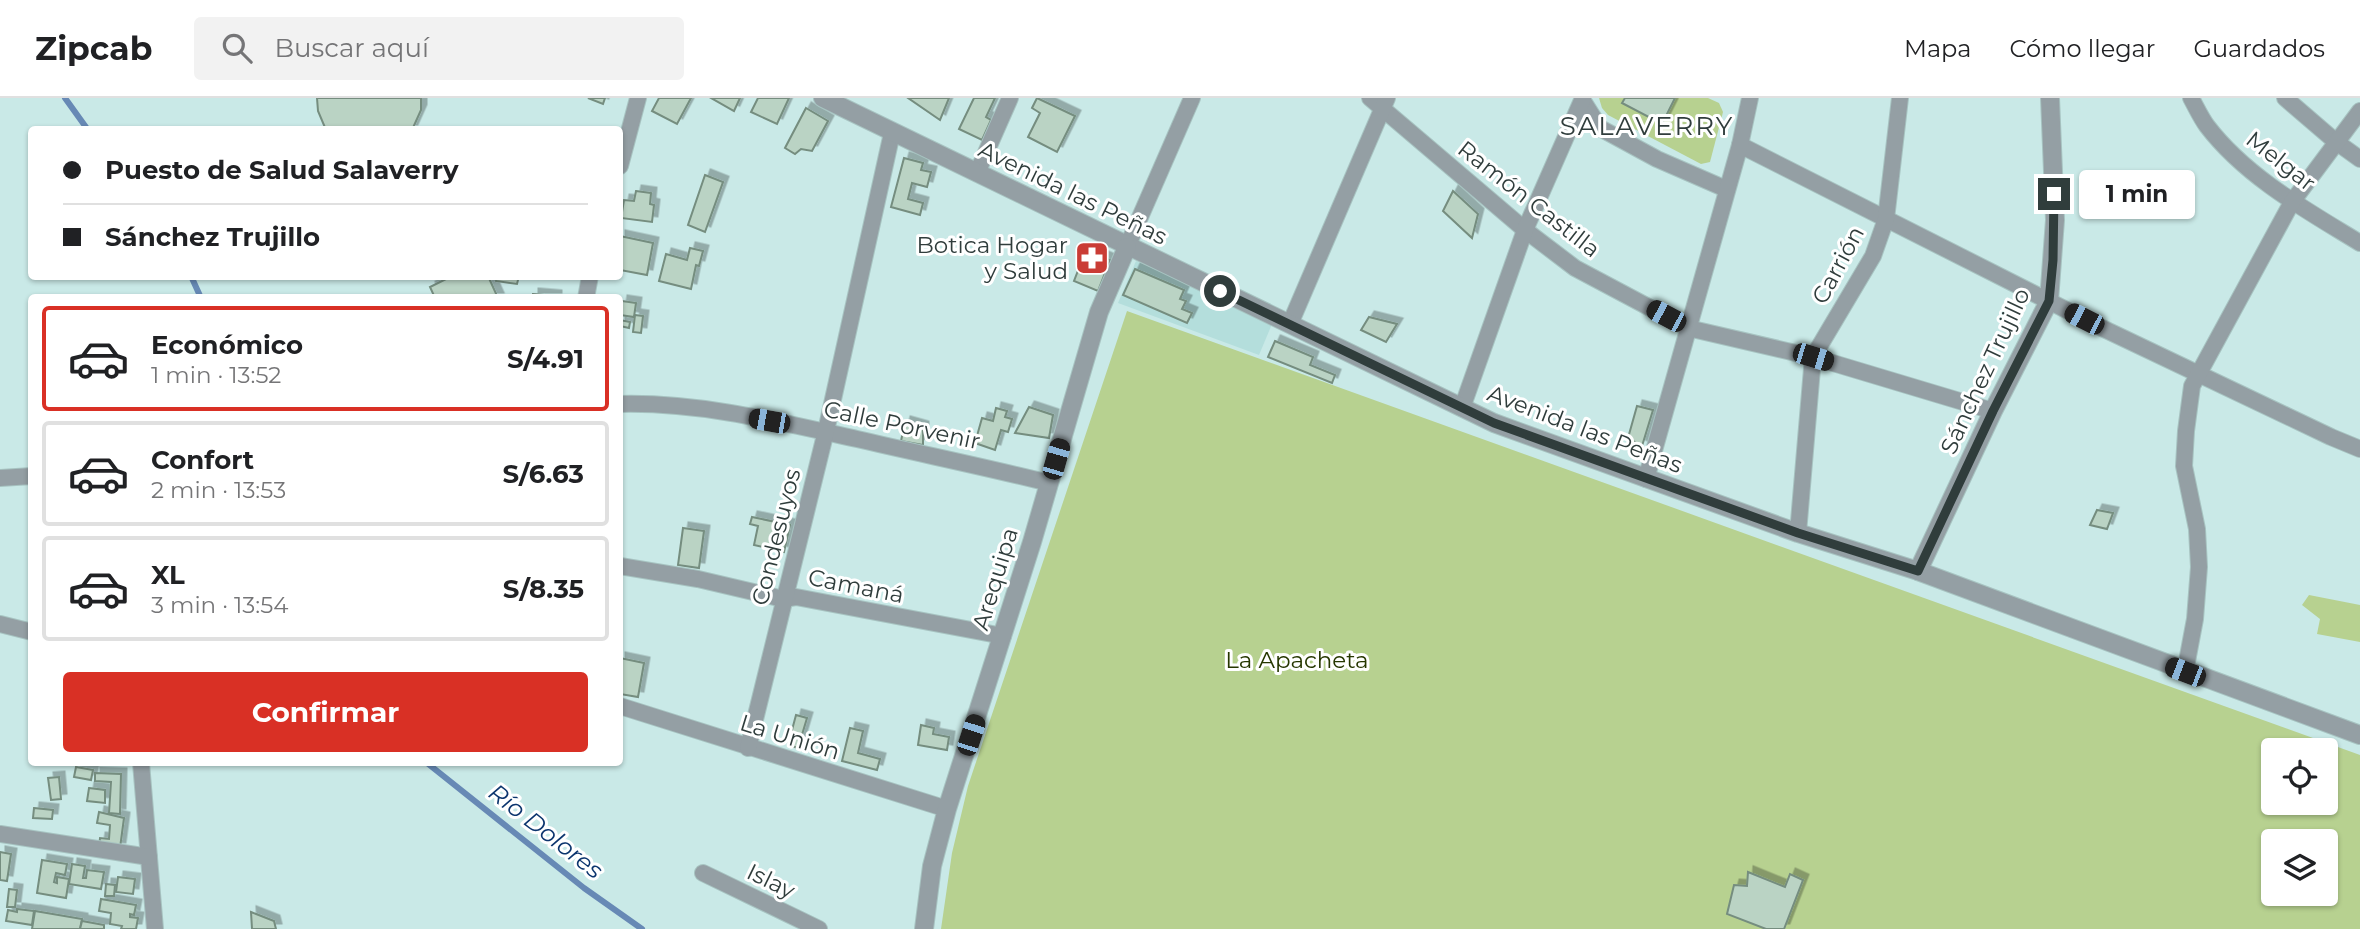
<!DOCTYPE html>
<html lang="es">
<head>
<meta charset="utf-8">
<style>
	body { margin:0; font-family:Montserrat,sans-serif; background:#f2f2f2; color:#202124; height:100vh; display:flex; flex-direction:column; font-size:26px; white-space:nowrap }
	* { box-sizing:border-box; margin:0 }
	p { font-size:23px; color:#757577 }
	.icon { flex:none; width:38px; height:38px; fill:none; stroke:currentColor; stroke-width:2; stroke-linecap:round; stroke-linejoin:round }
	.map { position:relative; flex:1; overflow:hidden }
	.sheet { position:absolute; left:28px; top:196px; width:595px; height:472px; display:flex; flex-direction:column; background:#fff; border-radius:7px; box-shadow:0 2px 5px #0004 }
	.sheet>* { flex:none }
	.guide { position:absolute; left:28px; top:28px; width:595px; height:154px; border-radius:7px; box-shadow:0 2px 5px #0004; display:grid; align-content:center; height:154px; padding:0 35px; background:#fff }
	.fabs { position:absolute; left:2261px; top:640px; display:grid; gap:14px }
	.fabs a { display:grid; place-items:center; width:77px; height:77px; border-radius:7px; background:#fff; box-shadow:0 2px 5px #0004; font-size:35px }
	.end { position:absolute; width:32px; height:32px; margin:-16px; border:9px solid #303d3c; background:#fff; box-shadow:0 0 0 4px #fff }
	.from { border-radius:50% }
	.bubble { position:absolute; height:49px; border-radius:7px; background:#fff; box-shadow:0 2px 5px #0004; font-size:23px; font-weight:700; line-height:49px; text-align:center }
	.car { position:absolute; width:21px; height:42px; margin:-21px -10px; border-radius:9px; box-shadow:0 0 5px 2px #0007; background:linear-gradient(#222 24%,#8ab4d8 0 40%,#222 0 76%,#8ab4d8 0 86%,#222 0) }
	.guide b { display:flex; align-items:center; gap:24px; height:66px; font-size:26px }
	.guide b+b { border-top:2px solid #e0e0e0 }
	.guide i { width:18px; height:18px; background:#202124 }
	ul { padding:12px 0 0; list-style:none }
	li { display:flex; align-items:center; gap:21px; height:105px; margin:0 14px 10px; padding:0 21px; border:4px solid #e0e0e0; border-radius:7px }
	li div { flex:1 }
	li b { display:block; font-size:26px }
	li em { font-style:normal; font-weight:700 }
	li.active { border-color:#d93025 }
	li>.icon { width:63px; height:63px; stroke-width:1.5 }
	.primary-button { display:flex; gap:14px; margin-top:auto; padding:14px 35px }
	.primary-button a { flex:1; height:80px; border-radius:7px; background:#d93025; color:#fff; font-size:28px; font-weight:700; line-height:80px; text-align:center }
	header { display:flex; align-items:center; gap:42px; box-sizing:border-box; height:98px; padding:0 35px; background:#fff; border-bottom:2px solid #e0e0e0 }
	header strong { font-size:33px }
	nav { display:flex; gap:38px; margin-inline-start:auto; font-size:24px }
	.search { width:490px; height:63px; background:#f2f2f2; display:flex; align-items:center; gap:18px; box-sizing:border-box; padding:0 24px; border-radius:7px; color:#757577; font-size:26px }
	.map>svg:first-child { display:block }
	.built { fill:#b4dedc }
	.green { fill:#b7d190; fill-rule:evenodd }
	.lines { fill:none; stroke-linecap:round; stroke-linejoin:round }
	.stream { stroke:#6789b5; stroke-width:6 }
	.building { fill:#bad3c4; stroke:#758d7f; stroke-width:2; filter:url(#shadow) }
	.minor-casing { stroke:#a7c3c1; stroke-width:18 }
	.tertiary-casing { stroke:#a7c3c1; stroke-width:20 }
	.minor { stroke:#949fa4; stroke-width:16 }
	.tertiary { stroke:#949fa4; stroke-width:18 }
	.route { stroke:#303d3c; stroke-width:9 }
	.labels { text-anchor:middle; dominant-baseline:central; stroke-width:6; stroke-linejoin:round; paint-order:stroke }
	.street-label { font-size:23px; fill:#303d3c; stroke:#fff }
	.poi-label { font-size:23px; fill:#303d3c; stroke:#fff; text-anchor:end }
	.park-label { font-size:23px; fill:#263700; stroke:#fff }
	.water-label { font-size:24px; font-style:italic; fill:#0c356e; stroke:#fff }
	.quarter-label { font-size:26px; letter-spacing:2px; fill:#303d3c; stroke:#fff }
</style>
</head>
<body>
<header>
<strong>Zipcab</strong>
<div class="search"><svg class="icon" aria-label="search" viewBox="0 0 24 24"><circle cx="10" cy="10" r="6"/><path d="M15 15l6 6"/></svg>Buscar aquí</div>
<nav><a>Mapa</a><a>Cómo llegar</a><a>Guardados</a></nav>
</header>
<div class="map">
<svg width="2360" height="831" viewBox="0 0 2360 831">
	<defs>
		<filter id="shadow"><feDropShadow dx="5.5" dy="-5.5" stdDeviation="0" flood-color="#0004"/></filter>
	</defs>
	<rect width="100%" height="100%" fill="#c9e9e7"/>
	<path class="built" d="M1136,163L1272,226L1259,257L1118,205Z"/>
	<g class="green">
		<path d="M1599,0H1708L1719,5L1723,14L1710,64L1701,66L1608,17L1602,10Z"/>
		<path d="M1127,213L2360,657V831H941L952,755L968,688ZM2273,653H2326V705H2273ZM2273,744H2326V796H2273Z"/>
		<path d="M2309,497L2360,507V544L2317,536L2320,521L2302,507Z"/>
	</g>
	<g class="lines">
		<g class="stream">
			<path d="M65,0L88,32"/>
			<path d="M191,178L201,200"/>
			<path d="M427,665L584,790L642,831"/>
		</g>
	</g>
	<g class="building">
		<path d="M317,0H421V12L412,32H326L318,13Z"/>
		<path d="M588,0H605L603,6Z"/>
		<path d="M659,0H691L677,26L652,13Z"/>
		<path d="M711,0H740L734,13Z"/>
		<path d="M758,0H789L777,26L751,14Z"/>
		<path d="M908,0H949L940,22Z"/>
		<path d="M974,0H995L986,19L991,22L982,42L959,31Z"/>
		<path d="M1037,0L1075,18L1057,54L1028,39L1040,15L1032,10Z"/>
		<path d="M1625,0H1675L1662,26L1622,5Z"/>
		<path d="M806,10L828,23L812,53L801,51L795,56L785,50Z"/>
		<path d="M904,60L923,65L921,72L931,74L927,89L912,85L908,101L923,105L920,117L891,109Z"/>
		<path d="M705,77L723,84L705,134L688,127Z"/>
		<path d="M636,93L651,95L650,106L654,107L652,124L621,120L624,102L634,103Z"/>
		<path d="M1453,93L1478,116L1472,140L1443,113Z"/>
		<path d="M620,138L653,145L647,177L620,172Z"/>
		<path d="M690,150L703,153L699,168L696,167L691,191L659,183L666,156L687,162Z"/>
		<path d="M1086,152L1110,162L1098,193L1074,183Z"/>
		<path d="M1135,171L1184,192L1180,201L1186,203L1182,211L1192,215L1187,225L1123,197Z"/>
		<path d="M452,178H488L498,200H435L430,189Z"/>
		<path d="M497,178H519L517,186L496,183Z"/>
		<path d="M533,196L556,198V200H533Z"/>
		<path d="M622,203L636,205L634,219L620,217Z"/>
		<path d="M635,217L643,218L641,235L633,234Z"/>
		<path d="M1369,219L1397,226L1386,244L1361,232Z"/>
		<path d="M620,222L630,224L629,230L620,228Z"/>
		<path d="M1275,243L1313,259L1310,267L1335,277L1332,285L1268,259Z"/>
		<path d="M1637,308L1653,312L1642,348L1628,340Z"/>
		<path d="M1029,309L1053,317L1049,340L1015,335Z"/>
		<path d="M996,310L1007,313L1005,319L1012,321L1008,334L1001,332L995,352L975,345L982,320L993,323Z"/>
		<path d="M905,324L923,329V347L901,343Z"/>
		<path d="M2097,412L2113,415L2107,431L2090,427Z"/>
		<path d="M752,419L790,427L784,454L754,447L758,428L750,426Z"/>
		<path d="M683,430L704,433L699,470L678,467Z"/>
		<path d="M620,560L644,565L638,599L620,596Z"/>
		<path d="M796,617L807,620L798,650L788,647Z"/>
		<path d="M921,627L934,630L933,636L949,639L947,652L918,647Z"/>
		<path d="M850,630L863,633L858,655L880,661L877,672L842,663Z"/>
		<path d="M76,669L93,672L91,682L74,679Z"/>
		<path d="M95,675L121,676L120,716L109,715L111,684L95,683Z"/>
		<path d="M59,679L61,701L51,702L48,680Z"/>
		<path d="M89,690L105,692V705L87,703Z"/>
		<path d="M34,710L53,712L52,721L33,720Z"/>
		<path d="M99,714L124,720L120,750L99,748L100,740L109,741L110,727L97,725Z"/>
		<path d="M0,754L11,756L7,783L0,782Z"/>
		<path d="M42,762L67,766L65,777L56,775L54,784L57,785V779L69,781L66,800L37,795Z"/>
		<path d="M72,766L85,768L83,780H86L87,772L104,774L101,791L69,786Z"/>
		<path d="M1748,774L1785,789L1790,776L1803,782L1784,831H1766L1727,816L1734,787L1747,788Z"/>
		<path d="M118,779L135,781L133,796L116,794Z"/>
		<path d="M106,786L115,787L114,798H105Z"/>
		<path d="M9,791L17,792L15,809H7Z"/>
		<path d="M101,801L136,807L134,817L130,816V819L138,820L136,831H121L122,828L110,826L111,815L99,813Z"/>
		<path d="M17,811L34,813L32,827L6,823L8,812L17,814Z"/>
		<path d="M35,813L82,821L80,831H32Z"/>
		<path d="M251,814L274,823L276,831H252Z"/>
		<path d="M82,823L104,827V831H80Z"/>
	</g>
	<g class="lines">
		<g class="minor-casing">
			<g id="minor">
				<path d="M1370,0L1525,132L1575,170L1688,230L1813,259L1993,313"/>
				<path d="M2191,0C2196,9 2201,20 2207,28C2246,79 2306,112 2360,145"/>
				<path d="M2285,0L2335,43L2360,61"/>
				<path d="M1583,3L1600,30L1657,61L1726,91"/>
				<path d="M1740,47L2102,230L2331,339L2360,351"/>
				<path d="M620,68L638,0"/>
				<path d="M977,75L1010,0"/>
				<path d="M1127,149L1192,0"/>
				<path d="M586,200L590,178"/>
				<path d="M1290,226L1387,0"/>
				<path d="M620,306C699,304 780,324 857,341C921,356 985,369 1049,385"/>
				<path d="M1462,310L1525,132L1583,0"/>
				<path d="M0,380L32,378"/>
				<path d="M1646,381L1740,47L1750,0"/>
				<path d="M1798,435L1813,259L1873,158L1886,121L1900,0"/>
				<path d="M620,468L698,481L783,501L796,499L1003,538"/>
				<path d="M0,526L32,534"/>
				<path d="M2185,574L2195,521L2199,469L2197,431L2184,368L2186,333L2192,288L2292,104L2360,13"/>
				<path d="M620,608L947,711"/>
				<path d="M748,650L826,333L892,35"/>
				<path d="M141,665L155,831"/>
				<path d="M0,736L149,759"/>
				<path d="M703,775L819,831"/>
			</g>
		</g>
		<g class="tertiary-casing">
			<g id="tertiary">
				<path d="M823,0L1494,325L1798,435L1918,473L2360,637"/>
				<path d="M1918,473L1993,313L2049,203L2055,122L2050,0"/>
				<path d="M924,831L932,768L947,711L1032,444L1099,214L1127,149"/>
			</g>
		</g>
		<use href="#minor" class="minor"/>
		<use href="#tertiary" class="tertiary"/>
	</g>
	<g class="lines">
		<path class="route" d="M1220,193L1494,325L1798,435L1918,473L1993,313L2049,203L2053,162L2054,96"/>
	</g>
	<defs>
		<g id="pharmacy-square" transform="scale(1.75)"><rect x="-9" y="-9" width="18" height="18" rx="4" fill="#ca3c35" stroke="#fff"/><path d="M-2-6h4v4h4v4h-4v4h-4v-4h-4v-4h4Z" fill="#fff"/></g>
	</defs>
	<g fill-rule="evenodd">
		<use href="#pharmacy-square" x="1092" y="160"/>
	</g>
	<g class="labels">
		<g class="street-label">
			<text transform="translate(2281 63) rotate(38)">Melgar</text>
			<text transform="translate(1073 95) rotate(26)">Avenida las Peñas</text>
			<text transform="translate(1529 101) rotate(38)">Ramón Castilla</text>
			<text transform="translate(1838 167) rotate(-62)">Carrión</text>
			<text transform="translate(1985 273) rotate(-65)">Sánchez Trujillo</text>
			<text transform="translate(902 327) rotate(12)">Calle Porvenir</text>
			<text transform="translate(1585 331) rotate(21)">Avenida las Peñas</text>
			<text transform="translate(776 439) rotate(-76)">Condesuyos</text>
			<text transform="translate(995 481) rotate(-73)">Arequipa</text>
			<text transform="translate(856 488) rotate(11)">Camaná</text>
			<text transform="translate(790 639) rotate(17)">La Unión</text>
			<text transform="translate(771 783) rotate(26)">Islay</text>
		</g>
		<g class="poi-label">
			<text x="1068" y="147">Botica Hogar<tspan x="1068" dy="26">y Salud</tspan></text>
		</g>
		<g class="park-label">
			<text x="1297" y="562">La Apacheta</text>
		</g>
		<g class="water-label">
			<text transform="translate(546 733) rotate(38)">Río Dolores</text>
		</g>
		<g class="quarter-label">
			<text x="1647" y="28">SALAVERRY</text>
		</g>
	</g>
</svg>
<div class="fabs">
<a><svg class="icon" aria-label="locate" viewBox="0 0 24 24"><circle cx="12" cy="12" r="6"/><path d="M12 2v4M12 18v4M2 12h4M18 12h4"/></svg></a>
<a><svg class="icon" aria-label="layers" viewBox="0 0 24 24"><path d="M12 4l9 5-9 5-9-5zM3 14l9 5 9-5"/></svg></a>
</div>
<i class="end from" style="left:1220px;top:193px"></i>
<i class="end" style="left:2054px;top:96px"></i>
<div class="bubble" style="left:2079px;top:72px;width:116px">1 min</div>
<i class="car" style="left:1666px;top:218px;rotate:298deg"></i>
<i class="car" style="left:2084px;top:221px;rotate:297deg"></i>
<i class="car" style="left:1813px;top:259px;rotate:107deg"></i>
<i class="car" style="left:769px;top:323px;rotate:280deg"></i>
<i class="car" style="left:1056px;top:361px;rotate:16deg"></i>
<i class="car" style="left:2185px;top:574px;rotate:291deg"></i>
<i class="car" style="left:971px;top:637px;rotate:18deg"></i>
<div class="guide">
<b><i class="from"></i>Puesto de Salud Salaverry</b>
<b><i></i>Sánchez Trujillo</b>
</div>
<section class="sheet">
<ul>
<li class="active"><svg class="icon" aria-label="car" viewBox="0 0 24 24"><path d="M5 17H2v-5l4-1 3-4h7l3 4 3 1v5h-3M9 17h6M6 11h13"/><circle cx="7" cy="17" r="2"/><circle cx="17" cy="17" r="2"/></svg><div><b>Económico</b><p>1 min · 13:52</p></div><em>S/4.91</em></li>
<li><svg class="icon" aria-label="car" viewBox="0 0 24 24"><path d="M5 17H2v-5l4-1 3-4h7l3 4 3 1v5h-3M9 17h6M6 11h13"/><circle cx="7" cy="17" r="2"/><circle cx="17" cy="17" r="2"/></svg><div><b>Confort</b><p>2 min · 13:53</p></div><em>S/6.63</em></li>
<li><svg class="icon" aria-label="car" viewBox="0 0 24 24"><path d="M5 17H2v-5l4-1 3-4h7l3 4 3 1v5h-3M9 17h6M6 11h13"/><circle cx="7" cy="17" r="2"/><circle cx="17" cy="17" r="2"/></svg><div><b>XL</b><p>3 min · 13:54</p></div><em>S/8.35</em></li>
</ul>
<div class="primary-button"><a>Confirmar</a></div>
</section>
</div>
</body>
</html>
